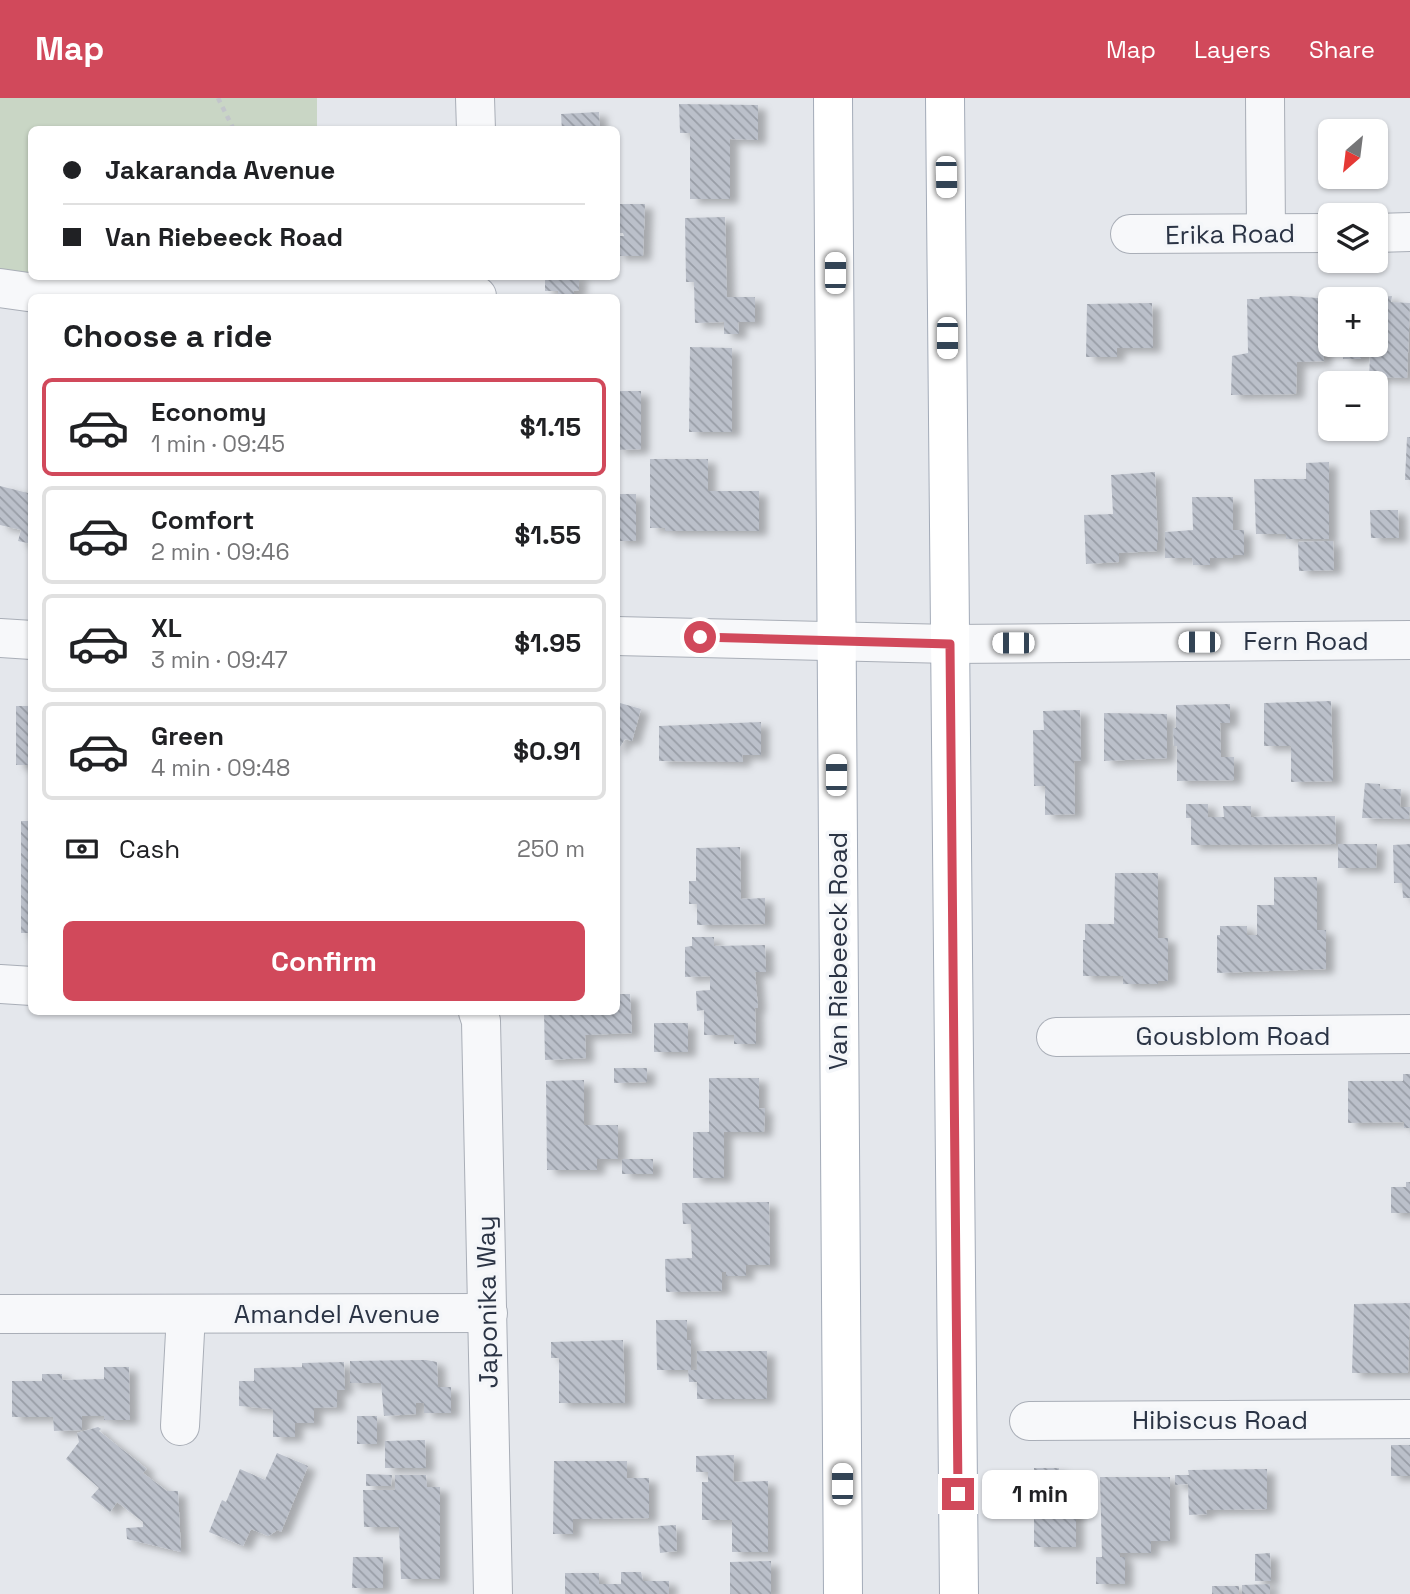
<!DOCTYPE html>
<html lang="en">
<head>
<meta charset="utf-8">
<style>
	body { margin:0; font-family:"Space Grotesk",sans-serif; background:#f2f2f2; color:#202124; height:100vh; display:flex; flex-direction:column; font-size:26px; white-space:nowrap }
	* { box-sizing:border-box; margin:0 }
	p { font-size:23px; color:#757577 }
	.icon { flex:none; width:38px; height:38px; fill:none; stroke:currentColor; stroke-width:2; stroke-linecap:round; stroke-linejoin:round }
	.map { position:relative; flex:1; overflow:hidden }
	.panel { position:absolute; left:28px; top:196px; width:592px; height:721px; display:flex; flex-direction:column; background:#fff; border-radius:10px; box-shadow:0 2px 5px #0004 }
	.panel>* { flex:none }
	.banner { position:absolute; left:28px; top:28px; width:592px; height:154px; border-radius:10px; box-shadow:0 2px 5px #0004; display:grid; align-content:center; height:154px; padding:0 35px; background:#fff }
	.needle { width:46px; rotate:208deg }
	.buttons { position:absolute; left:1318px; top:21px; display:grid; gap:14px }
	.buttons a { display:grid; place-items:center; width:70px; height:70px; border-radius:10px; background:#fff; box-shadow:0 2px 5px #0004; font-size:35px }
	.end { position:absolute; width:32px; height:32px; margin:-16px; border:9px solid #d1495b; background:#fff; box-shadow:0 0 0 4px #fff }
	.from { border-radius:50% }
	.bubble { position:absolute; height:49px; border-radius:10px; background:#fff; box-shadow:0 2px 5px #0004; font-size:23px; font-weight:700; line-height:49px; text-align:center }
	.car { position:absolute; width:21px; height:42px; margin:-21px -10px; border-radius:9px; box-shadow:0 0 5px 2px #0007; background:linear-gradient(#fff 24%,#345 0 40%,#fff 0 76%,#345 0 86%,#fff 0) }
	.banner b { display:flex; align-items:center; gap:24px; height:66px; font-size:26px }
	.banner b+b { border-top:2px solid #e0e0e0 }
	.banner i { width:18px; height:18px; background:#202124 }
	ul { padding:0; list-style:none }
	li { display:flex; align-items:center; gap:21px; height:98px; margin:0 14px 10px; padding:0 21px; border:4px solid #e0e0e0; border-radius:10px }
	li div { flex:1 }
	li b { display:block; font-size:26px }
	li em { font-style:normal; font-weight:700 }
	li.current { border-color:#d1495b }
	li>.icon { width:63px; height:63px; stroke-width:1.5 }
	h2 { padding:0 35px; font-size:32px; line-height:84px }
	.pay { display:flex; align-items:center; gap:18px; height:77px; padding:0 35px; font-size:26px }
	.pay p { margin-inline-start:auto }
	.button { display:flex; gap:14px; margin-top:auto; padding:14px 35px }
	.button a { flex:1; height:80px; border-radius:10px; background:#d1495b; color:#fff; font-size:28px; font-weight:700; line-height:80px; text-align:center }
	header { display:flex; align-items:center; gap:42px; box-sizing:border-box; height:98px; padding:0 35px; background:#d1495b; color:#fff }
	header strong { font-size:33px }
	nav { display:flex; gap:38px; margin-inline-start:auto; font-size:24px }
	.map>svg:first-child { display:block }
	.green { fill:#c9d6c5 }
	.building { fill:url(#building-back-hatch); filter:url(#shadow) }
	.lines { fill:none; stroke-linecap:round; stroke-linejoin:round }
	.minor-casing { stroke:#a9aeb7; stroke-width:40 }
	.major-casing { stroke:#a3abb8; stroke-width:40 }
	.path { stroke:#c2c5cb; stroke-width:4.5; stroke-dasharray:5 5; stroke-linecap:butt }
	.minor { stroke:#f7f8fa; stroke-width:38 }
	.major { stroke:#fff; stroke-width:38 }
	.route { stroke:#d1495b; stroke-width:9 }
	.labels { text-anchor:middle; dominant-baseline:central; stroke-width:7; stroke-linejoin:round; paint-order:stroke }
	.street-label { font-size:26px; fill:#2b3445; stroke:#f4f6f9 }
</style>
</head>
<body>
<header>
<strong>Map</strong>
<nav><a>Map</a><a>Layers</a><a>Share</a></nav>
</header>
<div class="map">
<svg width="1410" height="1496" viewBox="0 0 1410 1496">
	<defs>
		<pattern id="building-back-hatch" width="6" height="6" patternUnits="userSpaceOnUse" patternTransform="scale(1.75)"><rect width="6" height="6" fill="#bbc0ca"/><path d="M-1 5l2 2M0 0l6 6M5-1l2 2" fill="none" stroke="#989da6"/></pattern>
		<filter id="shadow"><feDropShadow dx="8" dy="4.5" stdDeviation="3.5" flood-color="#0004"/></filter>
	</defs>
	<rect width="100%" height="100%" fill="#e4e7ec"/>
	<path class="green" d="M0,0H317V31L32,32V178L0,176Z"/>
	<g class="building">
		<path d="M679,6L758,7V42L730,41V101H690V35H680Z"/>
		<path d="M599,14L600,32H562L561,16Z"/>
		<path d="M618,106H645L643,158H616V138H624L623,135H619Z"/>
		<path d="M725,119L727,199H755V224H738L739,236H724V224L695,225L694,184H686L685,120Z"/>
		<path d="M545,178H579V192L574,193V200H558V193H545Z"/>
		<path d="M1292,198L1330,201V227L1323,228L1324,263L1297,264L1296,296L1231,297L1232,258L1248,255L1247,201H1259L1260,199Z"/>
		<path d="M1392,198L1391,204L1410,205L1407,280L1369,279L1370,258L1361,257V261H1343V247H1376V204H1381V199Z"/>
		<path d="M1152,205L1153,250H1117V259H1086L1087,206Z"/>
		<path d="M690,249L732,250V334H689Z"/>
		<path d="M616,293H641V351L616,352Z"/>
		<path d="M1407,339H1410V382H1405Z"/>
		<path d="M650,361H708V393H759V433H665V430H650Z"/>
		<path d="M1329,364V441H1286V436H1256L1254,381H1306V365Z"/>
		<path d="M1155,374L1158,445H1157V453L1119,455V464L1086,466L1084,417L1113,416L1111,377Z"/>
		<path d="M0,388L32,396V446L18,443L21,432L0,427Z"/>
		<rect x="616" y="396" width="20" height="47"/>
		<path d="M1192,399H1233V432H1244V457H1233V460H1210V467H1193L1192,460H1165V434L1193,432Z"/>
		<path d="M1370,412H1398L1399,440H1371Z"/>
		<path d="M1333,443L1334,472L1299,473L1298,444Z"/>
		<path d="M1331,603L1333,683L1291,684V648H1264V605Z"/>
		<path d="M620,605L641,611L632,643L625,641L616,655V613Z"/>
		<path d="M1230,606V625H1220L1221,659H1234V682L1177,683V648H1174L1173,630H1176V607Z"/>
		<rect x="16" y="608" width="16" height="59"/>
		<path d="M1080,612L1081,663H1074L1075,716L1045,717V688H1034L1033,632H1044L1043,613Z"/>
		<path d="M1104,615L1167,616V660L1104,663Z"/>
		<path d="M761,624V657H742L743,664L659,663V628Z"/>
		<path d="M1365,685L1380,686V691H1401L1400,709H1410L1409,721L1362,720Z"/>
		<path d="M1186,706H1208V719H1224L1223,708H1251V719L1335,718L1336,746L1191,747V720H1186Z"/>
		<rect x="21" y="723" width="11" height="112"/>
		<path d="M1338,746H1377L1376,770H1338Z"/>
		<path d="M1410,746V800H1403L1402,785H1394L1393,747Z"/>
		<path d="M740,749L741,801L765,800V826L697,827V806H689V783H696V750Z"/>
		<path d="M1115,775H1158V840H1168V883H1158V886H1123V878H1083V842H1085V826H1114Z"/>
		<path d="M1274,779H1317V832H1326V871L1217,875V837H1220V828H1247V837H1257V807H1274Z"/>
		<path d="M692,839H714V848L765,847L766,874H755L758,910H755L756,946H734V937H704V912L697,913L696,893L710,892V878L685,879V849L692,848Z"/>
		<path d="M616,896H630L632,935L585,937L586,960L545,962L544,914H616Z"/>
		<rect x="654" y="925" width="34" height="29"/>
		<path d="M614,970H647V984L614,985Z"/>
		<path d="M1403,976H1410V1030H1404V1024L1348,1025V983H1403Z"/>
		<path d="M709,980H759V1011L765,1010L764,1034H724V1080H693V1034H709Z"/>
		<path d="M584,982V1027H618V1061H597V1072H547L546,983Z"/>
		<rect x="622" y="1061" width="31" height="15"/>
		<path d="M1406,1084H1410V1115H1391V1089H1406Z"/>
		<path d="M769,1104L770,1167H746V1178H726V1174H722V1193L666,1194L665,1161L692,1160L691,1126H683L682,1105Z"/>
		<path d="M1410,1205L1408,1275H1352L1354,1206Z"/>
		<path d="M656,1222H687V1242H691V1272H697V1253H767V1301H697V1284H689L688,1272H657Z"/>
		<path d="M623,1242L625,1305H559V1260H551V1244Z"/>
		<path d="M426,1262L437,1264L438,1289H451V1315H424V1305H416V1316L384,1318L381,1285H350V1263Z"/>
		<path d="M344,1264L345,1292H337V1309L314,1310V1325H295V1339H273V1311L239,1308V1283H254V1270L302,1269V1265Z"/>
		<path d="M104,1269H129L130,1322H104V1318H82V1332L54,1333L53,1319H12V1283H42V1276H62V1282L104,1281Z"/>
		<rect x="357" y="1318" width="20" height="28"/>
		<path d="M98,1329L101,1331L99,1333L147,1371L143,1375L167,1393H178L181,1454L127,1441L126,1430L143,1429V1424L117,1404L110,1414L91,1399L99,1390L66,1361L79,1344L77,1335Z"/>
		<path d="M425,1342L426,1370H385V1343Z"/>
		<rect x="1391" y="1347" width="19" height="31"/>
		<path d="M277,1355L308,1368L281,1434L278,1432L268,1438L251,1431L243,1448L209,1434L222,1402L226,1404L240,1371L265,1382Z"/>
		<path d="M734,1357L733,1384L768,1383V1454H732V1422H702V1384H708V1374H696V1358Z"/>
		<path d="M554,1363H627V1380H649V1420L573,1421V1436H553Z"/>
		<path d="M1034,1370H1059V1380L1076,1379V1449H1034Z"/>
		<path d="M1267,1371V1411L1206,1412L1207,1416L1189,1417L1188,1386L1175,1387V1377H1189L1188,1372Z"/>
		<path d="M366,1376L392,1377L391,1388H366Z"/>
		<path d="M395,1377H426L427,1389H440V1481H401L399,1429H364L363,1392H395Z"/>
		<path d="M1100,1379H1170V1443H1151V1455H1120V1459H1125V1486H1096V1459H1102Z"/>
		<path d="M676,1427L677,1453L660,1455L658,1428Z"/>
		<path d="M1270,1455L1271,1483H1255V1456Z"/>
		<path d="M353,1459H383V1490H352Z"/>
		<path d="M771,1463V1496H730V1464Z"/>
		<path d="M621,1474H641L643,1483H669V1496H565V1475H599V1486H621Z"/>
		<path d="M1270,1486V1496H1242V1487Z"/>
		<rect x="1212" y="1488" width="27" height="8"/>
	</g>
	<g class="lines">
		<g class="minor-casing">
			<g id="minor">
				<path d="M475,0L476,32"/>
				<path d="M1265,0L1266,135"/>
				<path d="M1376,135L1410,134"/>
				<path d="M1130,136L1330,135"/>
				<path d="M0,190L35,195L477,198"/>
				<path d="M616,538L950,546L1410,542"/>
				<path d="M0,540L32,542"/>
				<path d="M0,886L32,888"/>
				<path d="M478,914L481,923L493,1496"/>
				<path d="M1056,939L1410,936"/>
				<path d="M0,1216L488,1215"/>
				<path d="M1029,1323L1410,1321"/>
				<path d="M180,1328L186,1216"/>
			</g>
		</g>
		<g class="major-casing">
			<g id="major">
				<path d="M833,0L843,1496"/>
				<path d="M945,0L959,1496"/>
			</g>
		</g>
		<path class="path" d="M218,0L234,32"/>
		<use href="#minor" class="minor"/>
		<use href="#major" class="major"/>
	</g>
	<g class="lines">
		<path class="route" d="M700,539L950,546L958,1396"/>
	</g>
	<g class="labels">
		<g class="street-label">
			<text transform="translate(1230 136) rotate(-1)">Erika Road</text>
			<text x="1306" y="543">Fern Road</text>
			<text transform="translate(838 853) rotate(-90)">Van Riebeeck Road</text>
			<text x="1233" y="938">Gousblom Road</text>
			<text transform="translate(487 1204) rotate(-91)">Japonika Way</text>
			<text x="337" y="1216">Amandel Avenue</text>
			<text x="1220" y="1322">Hibiscus Road</text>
		</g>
	</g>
</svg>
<div class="buttons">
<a><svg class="needle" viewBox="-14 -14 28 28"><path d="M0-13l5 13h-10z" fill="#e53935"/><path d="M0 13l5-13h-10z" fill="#757577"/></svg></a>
<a><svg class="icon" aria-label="layers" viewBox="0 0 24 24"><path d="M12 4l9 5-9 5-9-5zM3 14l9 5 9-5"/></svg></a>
<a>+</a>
<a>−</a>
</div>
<i class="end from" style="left:700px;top:539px"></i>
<i class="end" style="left:958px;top:1396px"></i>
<div class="bubble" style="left:982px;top:1372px;width:116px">1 min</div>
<i class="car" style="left:946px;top:79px;rotate:179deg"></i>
<i class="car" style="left:835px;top:175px;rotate:0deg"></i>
<i class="car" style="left:947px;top:240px;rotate:180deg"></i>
<i class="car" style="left:1199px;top:544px;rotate:270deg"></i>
<i class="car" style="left:1013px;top:545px;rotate:270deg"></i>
<i class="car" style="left:836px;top:677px;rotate:0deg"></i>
<i class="car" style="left:842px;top:1386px;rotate:0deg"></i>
<div class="banner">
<b><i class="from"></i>Jakaranda Avenue</b>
<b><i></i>Van Riebeeck Road</b>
</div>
<section class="panel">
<h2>Choose a ride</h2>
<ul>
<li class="current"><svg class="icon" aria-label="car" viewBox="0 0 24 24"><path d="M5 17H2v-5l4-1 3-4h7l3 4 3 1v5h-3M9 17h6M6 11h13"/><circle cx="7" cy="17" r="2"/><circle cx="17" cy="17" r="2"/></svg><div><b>Economy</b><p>1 min · 09:45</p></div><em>$1.15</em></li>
<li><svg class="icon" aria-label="car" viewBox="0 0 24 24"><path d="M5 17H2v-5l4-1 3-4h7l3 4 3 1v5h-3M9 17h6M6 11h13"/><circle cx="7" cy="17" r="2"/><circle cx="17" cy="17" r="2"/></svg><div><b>Comfort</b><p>2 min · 09:46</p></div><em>$1.55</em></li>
<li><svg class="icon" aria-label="car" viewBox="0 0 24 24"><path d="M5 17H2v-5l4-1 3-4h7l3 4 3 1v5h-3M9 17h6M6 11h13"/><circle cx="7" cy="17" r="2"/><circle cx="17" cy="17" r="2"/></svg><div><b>XL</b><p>3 min · 09:47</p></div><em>$1.95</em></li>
<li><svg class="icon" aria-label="car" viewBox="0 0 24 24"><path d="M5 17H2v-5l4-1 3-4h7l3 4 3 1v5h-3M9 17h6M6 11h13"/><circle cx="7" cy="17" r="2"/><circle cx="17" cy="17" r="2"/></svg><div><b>Green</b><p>4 min · 09:48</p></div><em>$0.91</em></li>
</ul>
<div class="pay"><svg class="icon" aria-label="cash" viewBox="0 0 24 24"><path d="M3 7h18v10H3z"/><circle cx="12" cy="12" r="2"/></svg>Cash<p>250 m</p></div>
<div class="button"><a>Confirm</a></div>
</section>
</div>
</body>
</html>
